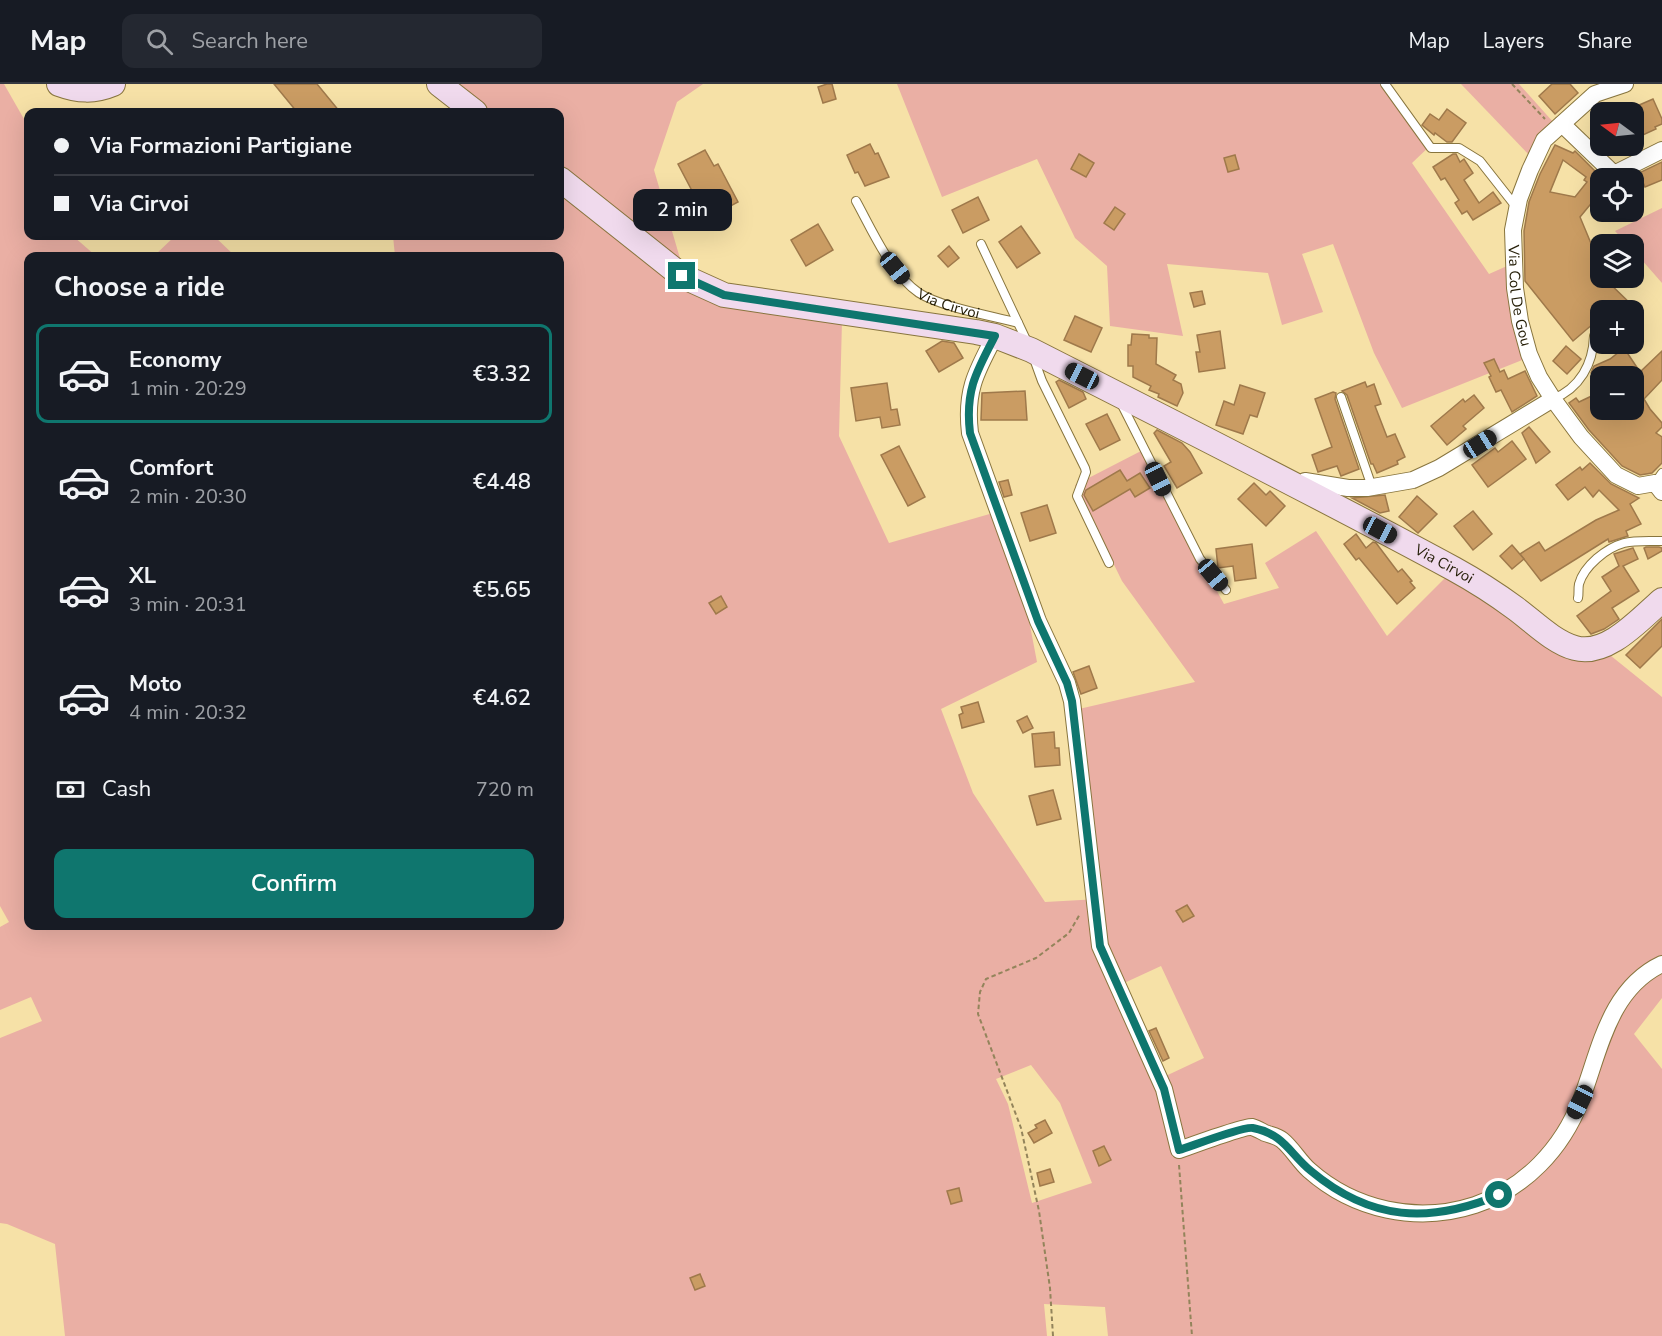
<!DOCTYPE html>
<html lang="en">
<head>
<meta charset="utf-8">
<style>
	body { margin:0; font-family:"Nunito Sans",sans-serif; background:#242831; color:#f1f3f6; height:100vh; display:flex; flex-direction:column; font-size:22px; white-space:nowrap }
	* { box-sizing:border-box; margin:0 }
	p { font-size:20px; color:#9ea1a6 }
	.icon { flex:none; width:33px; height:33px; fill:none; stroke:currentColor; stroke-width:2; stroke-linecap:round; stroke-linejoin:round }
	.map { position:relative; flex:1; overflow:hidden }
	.panel { position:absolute; left:24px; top:168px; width:540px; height:678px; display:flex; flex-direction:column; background:#171b24; border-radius:12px; box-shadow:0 6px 24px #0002 }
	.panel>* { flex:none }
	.top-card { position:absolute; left:24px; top:24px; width:540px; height:132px; border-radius:12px; box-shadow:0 6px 24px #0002; display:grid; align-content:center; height:132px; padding:0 30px; background:#171b24 }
	.needle { width:39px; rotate:285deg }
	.buttons { position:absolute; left:1590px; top:18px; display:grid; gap:12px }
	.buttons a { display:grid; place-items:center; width:54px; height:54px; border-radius:12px; background:#171b24; box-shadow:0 6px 24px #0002; font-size:30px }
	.end { position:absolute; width:27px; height:27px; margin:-14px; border:8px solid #0f766e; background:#fff; box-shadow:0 0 0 3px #fff }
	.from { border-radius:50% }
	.bubble { position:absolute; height:42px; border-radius:12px; background:#171b24; box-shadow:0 6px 24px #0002; font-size:20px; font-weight:600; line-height:42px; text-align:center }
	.car { position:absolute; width:18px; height:36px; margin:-18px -9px; border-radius:8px; box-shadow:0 0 4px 2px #0007; background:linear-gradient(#222 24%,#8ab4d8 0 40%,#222 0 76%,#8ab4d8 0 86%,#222 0) }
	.top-card b { display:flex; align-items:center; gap:21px; height:57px; font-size:22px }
	.top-card b+b { border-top:2px solid #363941 }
	.top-card i { width:15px; height:15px; background:#f1f3f6 }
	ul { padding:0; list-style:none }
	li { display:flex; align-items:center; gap:18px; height:99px; margin:0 12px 9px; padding:0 18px; border:3px solid transparent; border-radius:12px }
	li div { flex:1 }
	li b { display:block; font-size:22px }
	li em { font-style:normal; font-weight:600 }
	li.selected { border-color:#0f766e }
	li>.icon { width:54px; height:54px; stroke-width:1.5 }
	h2 { padding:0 30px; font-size:27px; line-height:72px }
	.pay { display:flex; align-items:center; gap:15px; height:66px; padding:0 30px; font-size:22px }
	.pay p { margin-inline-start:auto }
	.button { display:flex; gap:12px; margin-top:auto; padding:12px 30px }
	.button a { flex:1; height:69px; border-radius:12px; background:#0f766e; color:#fff; font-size:24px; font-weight:600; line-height:69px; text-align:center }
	header { display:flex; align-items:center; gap:36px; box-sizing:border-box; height:84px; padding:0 30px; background:#171b24; border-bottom:2px solid #363941 }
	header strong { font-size:28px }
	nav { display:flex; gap:33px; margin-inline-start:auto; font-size:21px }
	.search { width:420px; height:54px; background:#242831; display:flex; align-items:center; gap:15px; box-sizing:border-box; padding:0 21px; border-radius:12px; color:#9ea1a6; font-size:22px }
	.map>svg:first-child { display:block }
	.green { fill:#eaafa4; fill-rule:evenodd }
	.building { fill:#ca9c63; stroke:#9f794b; stroke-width:1.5; fill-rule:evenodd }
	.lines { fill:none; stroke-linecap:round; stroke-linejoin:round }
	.lane-casing { stroke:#88753e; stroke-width:10 }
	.street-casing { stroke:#88753e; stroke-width:18 }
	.secondary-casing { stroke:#88753e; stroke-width:26 }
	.path { stroke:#93845b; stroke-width:2; stroke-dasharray:4.5 3; stroke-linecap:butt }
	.lane { stroke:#fff; stroke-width:8 }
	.street { stroke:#fff; stroke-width:16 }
	.secondary { stroke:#f0daed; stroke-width:24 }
	.route { stroke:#0f766e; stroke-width:8 }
	.labels { text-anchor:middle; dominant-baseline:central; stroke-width:5; stroke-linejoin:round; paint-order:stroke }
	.street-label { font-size:15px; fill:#231c05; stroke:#f6e1a7 }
</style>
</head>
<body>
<header>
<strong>Map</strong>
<div class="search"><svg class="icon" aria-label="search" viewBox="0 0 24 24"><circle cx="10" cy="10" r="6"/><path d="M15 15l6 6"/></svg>Search here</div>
<nav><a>Map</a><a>Layers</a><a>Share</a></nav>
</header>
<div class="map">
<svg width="1662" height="1252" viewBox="0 0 1662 1252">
	<rect width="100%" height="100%" fill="#f6e1a7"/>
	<g class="green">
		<path d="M0,0H4L28,42V152H73L96,172H28V842H560V172H395L393,152H560V28H446L461,7L452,0H703L677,18L654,86L682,181L744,223L842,237L839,352L889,459L1000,427L1017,474L1037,578L941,625L973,709L1045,818L1099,815L1079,625L1195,598L1122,497L1075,401L1141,367L1224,520L1279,504L1265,479L1316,447L1387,552L1444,495L1465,483L1561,551L1600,563L1662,613V914L1634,950L1662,985V1252H1108L1105,1223L1044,1220L1047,1252H65L55,1160L7,1140L0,1139V954L42,937L31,913L0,926V843L9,838L0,822ZM1161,882L1204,974L1155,997L1122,900ZM1031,981L1060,1019L1092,1099L1032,1119L1008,1020L996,995Z"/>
		<path d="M897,0H1387L1433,59L1412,79L1489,190L1516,178L1532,272L1402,324L1374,269L1333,160L1302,170L1323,228L1282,241L1268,189L1167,180L1183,252L1110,242L1107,182L1075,154L1037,75L942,113Z"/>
		<path d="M1461,0H1519L1554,39L1530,72Z"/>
		<path d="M1662,124V199L1634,167V160H1627L1615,147Z"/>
		<path d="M175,152H214L235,172H154Z"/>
	</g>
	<g class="building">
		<path d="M274,0H317L340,28H297Z"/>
		<path d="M827,0H832L836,15L823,19L818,3Z"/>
		<path d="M1552,0H1570L1578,9L1555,30L1539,12Z"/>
		<path d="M1653,15L1662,35V40L1655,43L1656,45L1634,55V28L1630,25Z"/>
		<path d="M1447,25L1466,39L1452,58H1447L1435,49L1434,51L1422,41L1430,30L1439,36Z"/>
		<path d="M870,60L875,70L878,69L889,93L865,102L858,88L855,89L847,71Z"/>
		<path d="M1555,61L1573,69L1575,67L1602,94H1600V122L1594,116L1580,133L1600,181V194H1604L1637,226H1622L1616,220L1609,226H1600V234L1573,257L1525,197L1524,147L1529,118L1540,90ZM1563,76L1586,93L1584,96L1587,98L1575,113L1550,108Z"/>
		<path d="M705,66L714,82L718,80L738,118L721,127L725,134L710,141L678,80Z"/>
		<path d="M1079,70L1094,79L1086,93L1071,85Z"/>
		<path d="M1453,70H1456L1460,78L1464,75L1473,89L1464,96L1479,119L1493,108L1501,119L1473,136L1467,127L1462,130L1455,119L1459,116L1445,94L1441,96L1433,83Z"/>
		<path d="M1235,71L1239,85L1228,88L1224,74Z"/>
		<path d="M1662,78V96L1645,103L1639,89Z"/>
		<path d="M978,113L989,136L963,149L952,126Z"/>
		<path d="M1115,123L1125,130L1114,146L1104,139Z"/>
		<path d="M818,140L833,166L806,182L791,156Z"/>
		<path d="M1021,142L1040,169L1017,184L999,158Z"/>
		<path d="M949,162L959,174L948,183L938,172Z"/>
		<path d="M1202,207L1205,220L1194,223L1190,209Z"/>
		<path d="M1075,232L1102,244L1091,268L1064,256Z"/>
		<path d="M1220,247L1225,284L1199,288L1196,268H1200L1197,251Z"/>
		<path d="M1132,250L1149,251V254H1157L1156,280L1176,291L1173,296L1181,300L1183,309L1177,322L1158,313L1159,310L1149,306L1151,302L1133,293V282H1128V261H1131Z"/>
		<path d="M942,257L954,259L963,274L939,288L926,267Z"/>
		<path d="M1566,262L1581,275L1567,290L1553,277Z"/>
		<path d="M1624,264L1640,288L1662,267V296L1644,315L1650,325L1662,339V343L1656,349L1662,353V379L1652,389L1640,391L1622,382L1589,346L1569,319L1576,314L1579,318L1600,308V326H1634V292H1593L1591,289L1594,282L1610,275Z"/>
		<path d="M1494,275L1500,288L1504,286L1508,295L1525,287L1537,312L1512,328L1501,306L1496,308L1489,293L1491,292L1484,279Z"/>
		<path d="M1059,296L1083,308L1086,315L1069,324L1056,298Z"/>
		<path d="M1365,298L1367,303L1374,300L1381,320L1375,322L1387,353L1395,350L1405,373L1397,377L1398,380L1377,389L1373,380H1371L1347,311L1342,307Z"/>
		<path d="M887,299L891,326L897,325L900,341L882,344L880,333L856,337L851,304Z"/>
		<path d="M1240,301L1265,309L1257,333L1250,331L1243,350L1216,341L1224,317L1234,321Z"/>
		<path d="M1025,307L1027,336H981L982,309Z"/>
		<path d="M1333,308L1336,309L1335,315L1359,385L1341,392L1337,382L1318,388L1312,371L1332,363L1315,315Z"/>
		<path d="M1474,311L1484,324L1463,342L1466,345L1447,361L1431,342L1463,315L1465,318Z"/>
		<path d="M1107,330L1120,356L1100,366L1086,340Z"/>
		<path d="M1529,343L1550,368L1536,379L1522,349Z"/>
		<path d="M1157,346L1182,359L1190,368L1202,389L1177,404L1164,382L1171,378L1154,349Z"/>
		<path d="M1512,357L1526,375L1488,403L1472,381L1495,364L1498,368Z"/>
		<path d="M899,362L925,413L908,422L881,371Z"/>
		<path d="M1590,379L1611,400L1639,414L1630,420L1641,440L1626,447L1628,452L1609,458L1608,455L1541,497L1520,470L1539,458L1545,467L1596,436L1619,426L1599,406L1593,413L1585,403L1568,416L1556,401L1580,383L1582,386Z"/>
		<path d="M1120,386L1127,397L1140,389L1150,404L1135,413L1130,405L1093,427L1084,411L1086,406Z"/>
		<path d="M1008,396L1012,411L1004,413L999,398Z"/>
		<path d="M1254,399L1266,411L1270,407L1285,422L1266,442L1238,415Z"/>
		<path d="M1385,411L1389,427L1380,429L1352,414Z"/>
		<path d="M1417,412L1437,430L1418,449L1399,433Z"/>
		<path d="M1047,421L1056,449L1030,457L1021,429Z"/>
		<path d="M1473,427L1492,450L1473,466L1454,442Z"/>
		<path d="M1356,450L1366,464L1373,458L1376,459L1398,488L1402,485L1412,497L1410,498L1415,504L1397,520L1359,474L1356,476L1344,460Z"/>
		<path d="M1252,460L1256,494L1235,497L1233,482L1218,484L1216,465Z"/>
		<path d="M1512,461L1524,475L1512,485L1500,472Z"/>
		<path d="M1646,463H1659L1662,464V467L1648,475L1644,464Z"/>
		<path d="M1633,464L1638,475L1623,482L1639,507L1612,524L1619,535L1604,545L1591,550L1577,532L1611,507L1602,493L1619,482L1614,470Z"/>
		<path d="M721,512L727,523L716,530L709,519Z"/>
		<path d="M1662,535V562L1640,584L1626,571Z"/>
		<path d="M1089,582L1097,604L1081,610L1073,588Z"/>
		<path d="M978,618L984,638L962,644L959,631L963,629L961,623Z"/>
		<path d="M1027,632L1033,644L1023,649L1017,637Z"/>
		<path d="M1054,648L1055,664H1059L1060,681L1035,683L1032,650Z"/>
		<path d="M1053,706L1061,735L1037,741L1029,712Z"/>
		<path d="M1187,821L1194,832L1183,838L1176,827Z"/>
		<path d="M1156,944L1169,974L1163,977L1149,947Z"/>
		<path d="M1045,1036L1052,1049L1034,1059L1028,1049L1037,1044L1035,1041Z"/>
		<path d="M1104,1062L1111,1076L1099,1082L1093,1067Z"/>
		<path d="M1050,1085L1054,1098L1040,1102L1037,1089Z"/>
		<path d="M959,1104L962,1117L951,1120L947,1107Z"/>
		<path d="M700,1190L705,1202L695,1206L690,1194Z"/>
	</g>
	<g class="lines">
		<g class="lane-casing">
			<g id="lane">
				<path d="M1385,0L1431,64H1459L1480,77L1517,124"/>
				<path id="s1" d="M856,117C872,146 891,190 919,209C941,223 992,232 1018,239"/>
				<path d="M981,160L1028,260"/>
				<path d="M1033,272L1042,297L1085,384L1086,388L1077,412L1109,479"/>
				<path d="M1341,313L1372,403"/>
				<path d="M1553,315C1580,304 1593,280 1594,252"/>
				<path d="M1121,319L1200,475L1226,506"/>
				<path d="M1655,399L1662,389"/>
				<path d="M1578,514C1579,510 1578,505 1579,500C1584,482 1606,464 1624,459C1635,456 1650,457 1662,457"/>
			</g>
		</g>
		<g class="street-casing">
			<g id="street">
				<path id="s2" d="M1625,0L1595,10L1544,56L1530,86L1519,115L1513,146L1515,204L1520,237L1529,270L1539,293L1553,315L1581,353L1616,391L1638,402L1655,399L1662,408"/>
				<path d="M1562,40L1614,90L1662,66"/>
				<path d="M995,252C976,288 965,307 970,349L1038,537L1067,599L1072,617L1100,862L1164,1005L1179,1066C1190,1062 1245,1042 1252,1043C1256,1044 1261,1047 1265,1049C1270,1051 1277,1052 1282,1056C1292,1064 1299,1077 1309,1086C1354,1126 1417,1140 1475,1121C1525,1104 1562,1065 1581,1016C1600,966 1609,905 1662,880"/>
				<path d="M1300,403L1305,397L1348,404H1367L1413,396L1439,384L1553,315"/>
			</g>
		</g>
		<g class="secondary-casing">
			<g id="secondary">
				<path d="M59,0C78,7 94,8 113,0"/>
				<path d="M439,0L475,28"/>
				<path id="s3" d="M560,95L682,192L724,211L976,248L995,252L1031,266C1172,338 1314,409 1454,485C1474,496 1496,510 1515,524C1533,537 1553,558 1575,564C1607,573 1640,535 1662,516"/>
			</g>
		</g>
		<g class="path">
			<path d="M1512,0L1545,35"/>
			<path d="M1179,1081L1192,1252"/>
			<path d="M1053,1252L1050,1204L1039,1127L1021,1044L978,930L980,908L986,895L1036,874L1069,849L1080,830"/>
		</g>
		<use href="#lane" class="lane"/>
		<use href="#street" class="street"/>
		<use href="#secondary" class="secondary"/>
	</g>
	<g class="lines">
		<path class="route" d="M682,192L724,211L995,252C976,288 965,307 970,349L1038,537L1067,599L1072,617L1100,862L1164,1005L1179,1066C1192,1062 1244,1042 1253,1044C1284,1050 1290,1070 1311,1087C1371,1137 1429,1140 1499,1111"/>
	</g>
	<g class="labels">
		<g class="street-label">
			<text stroke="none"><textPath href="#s2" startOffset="262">Via Col De Gou</textPath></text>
			<text stroke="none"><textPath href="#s1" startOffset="144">Via Cirvoi</textPath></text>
			<text stroke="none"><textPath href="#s3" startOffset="980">Via Cirvoi</textPath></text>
		</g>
	</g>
</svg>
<div class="buttons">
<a><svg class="needle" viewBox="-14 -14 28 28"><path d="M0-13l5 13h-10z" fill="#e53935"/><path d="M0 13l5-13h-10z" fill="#9ea1a6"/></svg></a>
<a><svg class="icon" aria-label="locate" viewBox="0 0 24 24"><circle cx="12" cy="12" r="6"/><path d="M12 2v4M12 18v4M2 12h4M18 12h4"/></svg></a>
<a><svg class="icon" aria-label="layers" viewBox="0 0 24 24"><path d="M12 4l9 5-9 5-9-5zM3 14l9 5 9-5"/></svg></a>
<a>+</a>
<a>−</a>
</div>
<i class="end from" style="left:1499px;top:1111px"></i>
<i class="end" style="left:682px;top:192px"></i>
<div class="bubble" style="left:633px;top:105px;width:99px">2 min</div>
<i class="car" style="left:895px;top:184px;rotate:141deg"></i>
<i class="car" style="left:1082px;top:292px;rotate:297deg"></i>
<i class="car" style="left:1480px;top:360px;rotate:58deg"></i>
<i class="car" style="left:1158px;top:395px;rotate:154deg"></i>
<i class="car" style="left:1380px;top:446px;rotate:118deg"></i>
<i class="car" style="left:1213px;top:491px;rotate:140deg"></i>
<i class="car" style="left:1580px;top:1018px;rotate:207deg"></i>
<div class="top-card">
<b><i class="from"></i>Via Formazioni Partigiane</b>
<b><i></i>Via Cirvoi</b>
</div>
<section class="panel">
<h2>Choose a ride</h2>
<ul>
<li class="selected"><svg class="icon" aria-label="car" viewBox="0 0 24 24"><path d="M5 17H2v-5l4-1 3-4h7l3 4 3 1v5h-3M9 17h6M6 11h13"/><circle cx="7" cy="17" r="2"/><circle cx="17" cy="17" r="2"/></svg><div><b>Economy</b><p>1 min · 20:29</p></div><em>€3.32</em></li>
<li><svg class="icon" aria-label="car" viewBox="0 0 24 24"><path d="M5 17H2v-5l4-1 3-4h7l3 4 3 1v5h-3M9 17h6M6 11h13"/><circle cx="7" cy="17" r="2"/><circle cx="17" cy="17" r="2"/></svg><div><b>Comfort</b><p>2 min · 20:30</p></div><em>€4.48</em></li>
<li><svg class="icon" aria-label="car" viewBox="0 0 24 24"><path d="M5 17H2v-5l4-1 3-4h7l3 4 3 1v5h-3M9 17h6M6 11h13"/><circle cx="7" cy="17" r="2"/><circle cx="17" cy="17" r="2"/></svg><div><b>XL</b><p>3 min · 20:31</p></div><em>€5.65</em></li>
<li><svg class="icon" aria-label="car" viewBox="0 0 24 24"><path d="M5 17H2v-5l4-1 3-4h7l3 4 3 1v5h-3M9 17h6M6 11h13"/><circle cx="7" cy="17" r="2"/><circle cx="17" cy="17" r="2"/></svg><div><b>Moto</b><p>4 min · 20:32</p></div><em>€4.62</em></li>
</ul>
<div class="pay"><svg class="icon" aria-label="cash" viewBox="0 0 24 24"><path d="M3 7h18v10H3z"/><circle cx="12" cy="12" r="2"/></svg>Cash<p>720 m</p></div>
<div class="button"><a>Confirm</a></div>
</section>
</div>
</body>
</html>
